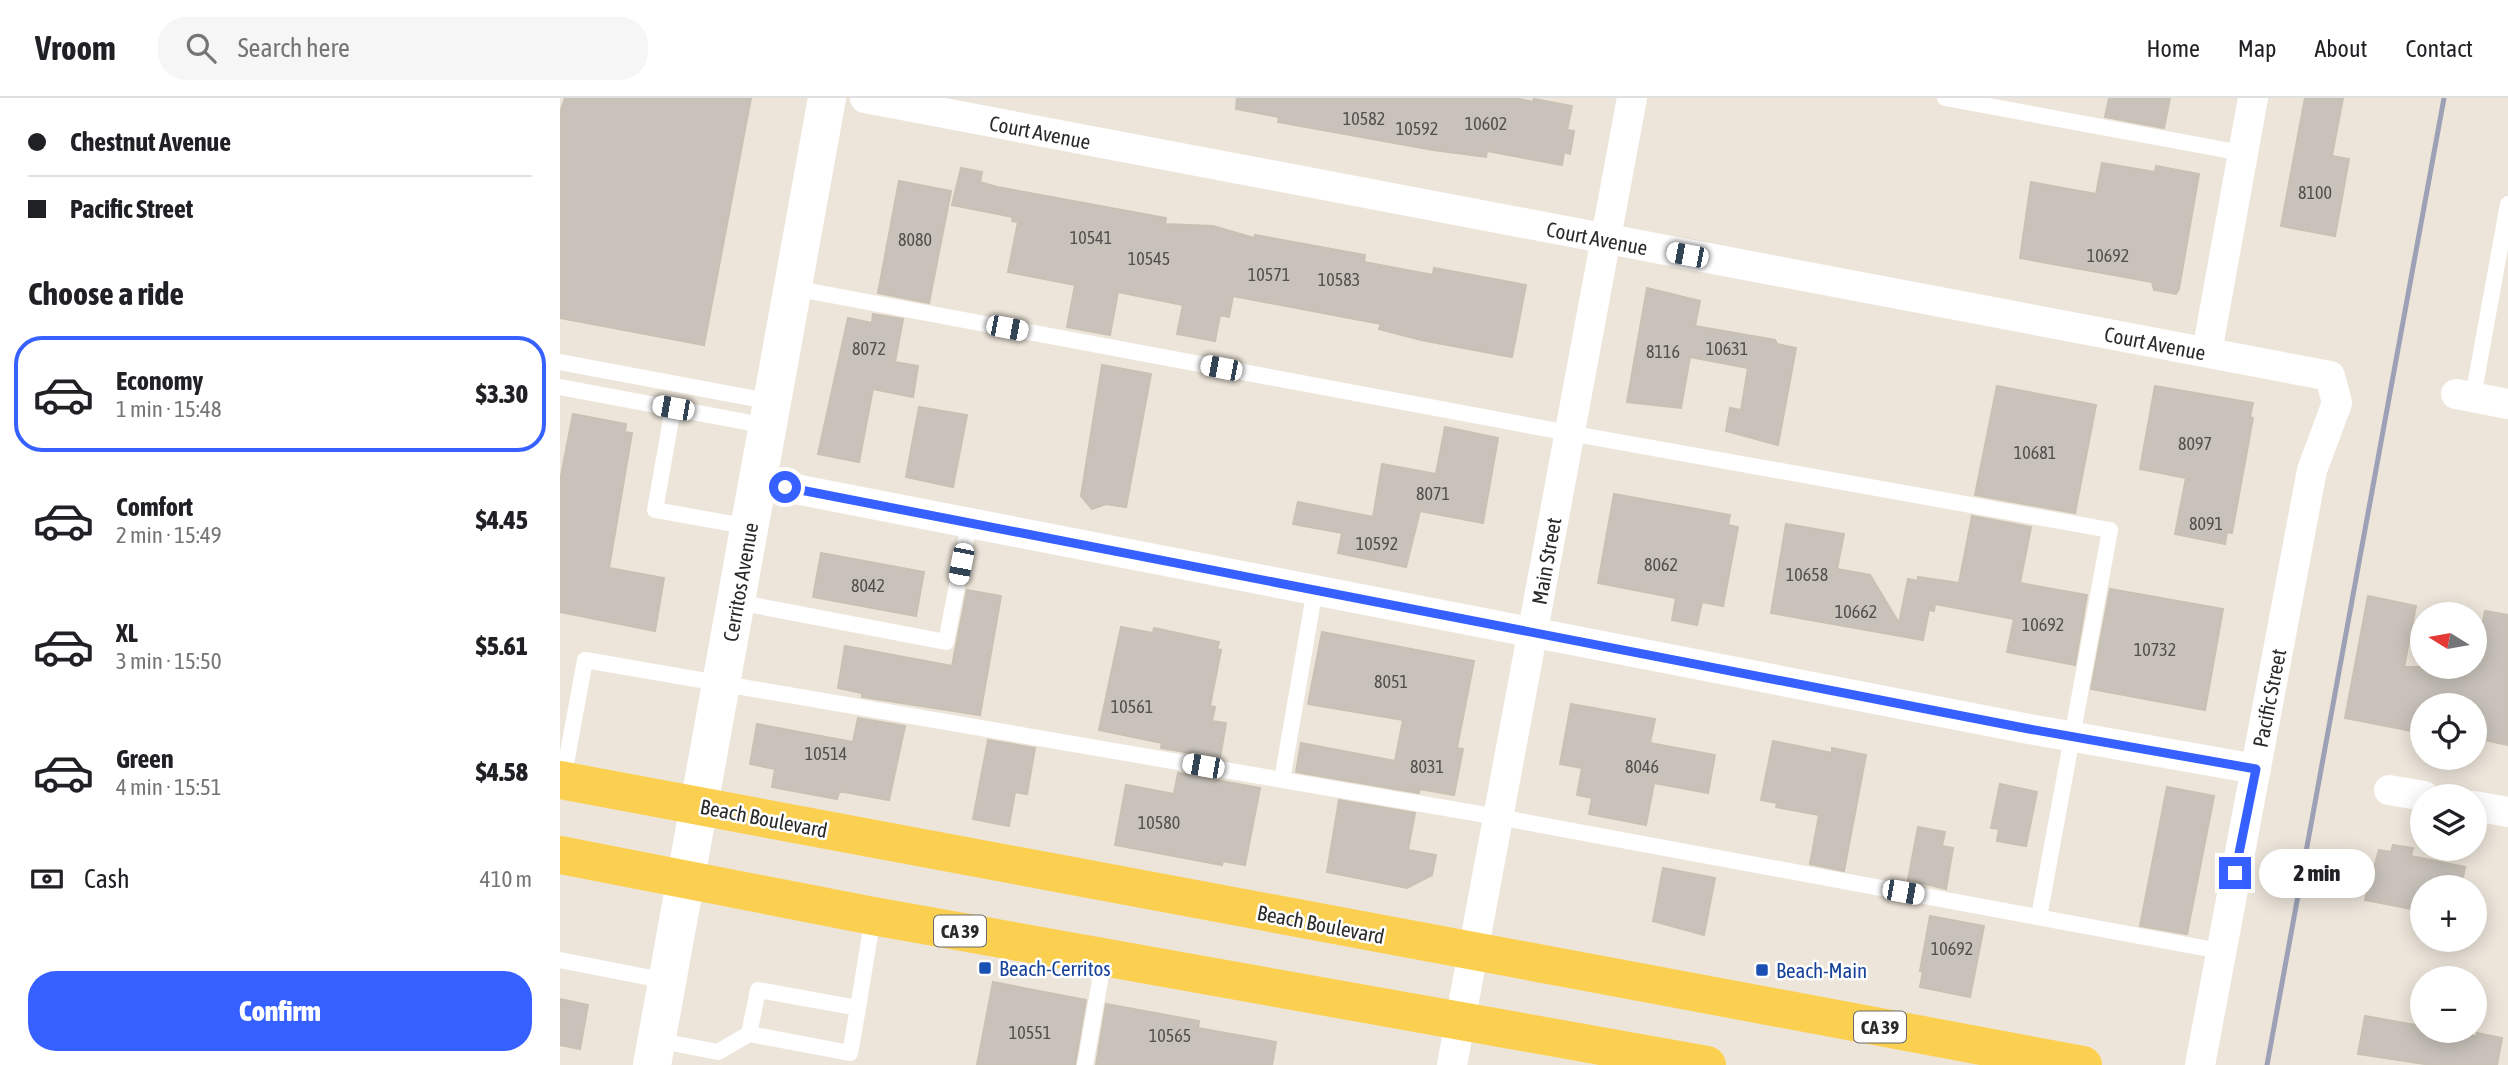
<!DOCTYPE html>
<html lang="en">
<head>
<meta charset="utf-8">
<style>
	body { margin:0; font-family:"Asap Condensed",sans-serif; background:#f6f6f6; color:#202124; height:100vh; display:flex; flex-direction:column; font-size:26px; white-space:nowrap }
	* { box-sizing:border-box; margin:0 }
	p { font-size:23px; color:#757577 }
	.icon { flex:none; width:38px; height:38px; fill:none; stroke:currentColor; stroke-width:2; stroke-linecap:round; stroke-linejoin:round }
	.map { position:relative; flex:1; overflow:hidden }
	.drawer { display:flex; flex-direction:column; background:#fff; width:560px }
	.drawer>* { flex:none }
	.hud { display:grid; align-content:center; height:154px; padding:0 28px; background:#fff }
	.needle { width:46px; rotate:281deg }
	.fabs { position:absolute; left:1850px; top:504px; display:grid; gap:14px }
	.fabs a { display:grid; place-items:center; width:77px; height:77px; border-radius:50%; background:#fff; box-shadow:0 4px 18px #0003; font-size:35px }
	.end { position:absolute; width:32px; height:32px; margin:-16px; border:9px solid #3660ff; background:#fff; box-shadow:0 0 0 4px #fff }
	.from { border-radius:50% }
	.bubble { position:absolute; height:49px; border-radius:24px; background:#fff; box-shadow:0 4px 18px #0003; font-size:23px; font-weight:800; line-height:49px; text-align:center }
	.car { position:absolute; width:21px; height:42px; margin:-21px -10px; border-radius:9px; box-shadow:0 0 5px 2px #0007; background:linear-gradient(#fff 24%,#345 0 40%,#fff 0 76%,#345 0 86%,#fff 0) }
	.hud b { display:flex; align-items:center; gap:24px; height:66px; font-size:26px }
	.hud b+b { border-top:2px solid #e0e0e0 }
	.hud i { width:18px; height:18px; background:#202124 }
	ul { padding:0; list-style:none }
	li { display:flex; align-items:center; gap:21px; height:116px; margin:0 14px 10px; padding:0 14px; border:4px solid transparent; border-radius:28px }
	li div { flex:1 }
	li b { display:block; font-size:26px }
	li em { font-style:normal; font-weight:800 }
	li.current { border-color:#3660ff }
	li>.icon { width:63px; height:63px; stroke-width:1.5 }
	h2 { padding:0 28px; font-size:32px; line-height:84px }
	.pay { display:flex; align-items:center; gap:18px; height:77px; padding:0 28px; font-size:26px }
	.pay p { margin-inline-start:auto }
	.action { display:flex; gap:14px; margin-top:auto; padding:14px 28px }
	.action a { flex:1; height:80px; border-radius:28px; background:#3660ff; color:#fff; font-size:28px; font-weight:800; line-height:80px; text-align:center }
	header { display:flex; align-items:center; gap:42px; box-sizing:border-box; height:98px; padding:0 35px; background:#fff; border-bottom:2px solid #e0e0e0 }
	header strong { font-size:33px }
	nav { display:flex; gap:38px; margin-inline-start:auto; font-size:24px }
	.search { width:490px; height:63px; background:#f6f6f6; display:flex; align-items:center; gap:18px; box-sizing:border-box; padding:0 24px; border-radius:28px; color:#757577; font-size:26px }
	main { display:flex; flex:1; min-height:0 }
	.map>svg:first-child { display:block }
	.building { fill:#c8c2ba; stroke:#c9c1b4; stroke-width:2 }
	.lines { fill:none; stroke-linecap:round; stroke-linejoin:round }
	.lane { stroke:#fff; stroke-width:16 }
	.street { stroke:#fff; stroke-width:30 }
	.secondary { stroke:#fff; stroke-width:38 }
	.primary { stroke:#fbd051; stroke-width:38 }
	.rail { stroke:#9da1b6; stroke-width:5 }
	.route { stroke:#3660ff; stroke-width:9 }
	.transit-dot { fill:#1a4fb4; stroke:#fff; stroke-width:2.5 }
	.labels { text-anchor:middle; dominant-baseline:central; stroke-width:5; stroke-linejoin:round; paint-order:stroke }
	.number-label { font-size:18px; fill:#52504e }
	.shield { fill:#fff; stroke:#6a6a6a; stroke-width:2 }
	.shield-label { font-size:19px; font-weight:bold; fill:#2a2a2a }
	.street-label { font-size:21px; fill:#2a2a2a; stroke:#fff }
	.transit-label { font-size:21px; fill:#164399; stroke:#fff; text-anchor:start }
</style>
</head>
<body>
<header>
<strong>Vroom</strong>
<div class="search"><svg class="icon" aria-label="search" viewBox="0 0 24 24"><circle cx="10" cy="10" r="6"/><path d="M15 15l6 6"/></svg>Search here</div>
<nav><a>Home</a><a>Map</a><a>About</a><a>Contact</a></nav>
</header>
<main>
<section class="drawer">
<div class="hud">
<b><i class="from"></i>Chestnut Avenue</b>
<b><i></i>Pacific Street</b>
</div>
<h2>Choose a ride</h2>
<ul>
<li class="current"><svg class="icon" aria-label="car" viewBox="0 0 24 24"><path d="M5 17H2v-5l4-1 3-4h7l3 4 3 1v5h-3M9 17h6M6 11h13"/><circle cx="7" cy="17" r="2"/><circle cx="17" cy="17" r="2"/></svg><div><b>Economy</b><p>1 min · 15:48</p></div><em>$3.30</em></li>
<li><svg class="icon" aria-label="car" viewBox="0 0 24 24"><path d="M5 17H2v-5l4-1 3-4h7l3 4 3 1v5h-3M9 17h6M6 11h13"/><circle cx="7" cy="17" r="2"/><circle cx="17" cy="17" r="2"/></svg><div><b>Comfort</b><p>2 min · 15:49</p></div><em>$4.45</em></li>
<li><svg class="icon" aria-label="car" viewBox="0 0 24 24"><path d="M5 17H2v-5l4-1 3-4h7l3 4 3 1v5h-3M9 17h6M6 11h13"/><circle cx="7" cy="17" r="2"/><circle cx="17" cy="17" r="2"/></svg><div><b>XL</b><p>3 min · 15:50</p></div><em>$5.61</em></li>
<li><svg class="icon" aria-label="car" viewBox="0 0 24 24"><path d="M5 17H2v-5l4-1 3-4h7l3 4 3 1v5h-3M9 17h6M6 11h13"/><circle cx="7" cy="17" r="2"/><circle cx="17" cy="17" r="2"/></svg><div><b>Green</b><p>4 min · 15:51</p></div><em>$4.58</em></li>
</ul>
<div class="pay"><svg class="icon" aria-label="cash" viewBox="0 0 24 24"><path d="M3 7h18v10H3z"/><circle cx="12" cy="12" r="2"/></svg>Cash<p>410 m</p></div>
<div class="action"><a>Confirm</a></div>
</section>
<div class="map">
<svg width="1948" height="967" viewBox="0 0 1948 967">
	<rect width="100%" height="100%" fill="#ede5da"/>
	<g class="building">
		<path d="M5,0H191L144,247L0,220V15Z"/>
		<path d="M677,0H954L973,4L974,1L1012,8L1007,32L1014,33L1010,56L1004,54L1002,67L927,53L926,59L873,52L718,24L719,19L676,11Z"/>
		<path d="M1549,0H1610L1604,30L1545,19Z"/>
		<path d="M1745,0H1783L1772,58L1789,61L1775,138L1721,128Z"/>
		<path d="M1542,65L1595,74L1596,68L1639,76L1619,191L1616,196L1594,192L1592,184L1460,160L1471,84L1536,96Z"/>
		<path d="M401,70L422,74L420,84L437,89L606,120L605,126L653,128L694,140L695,137L766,150L805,157L804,164L873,177L874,170L966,187L952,259L861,242L819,231L821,226L673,198L669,219L660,217L655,243L617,236L623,207L558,194L550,237L507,229L515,187L448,174L458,124L452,123L453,119L392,107Z"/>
		<path d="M339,83L391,93L369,205L318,195Z"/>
		<path d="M1087,190L1140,203L1135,228L1215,242L1217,246L1236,250L1218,347L1166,333L1170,310L1181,312L1188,270L1130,259L1121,310L1067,304Z"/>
		<path d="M313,216L343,221L335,264L358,268L353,299L313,291L299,364L258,356L288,220L312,225Z"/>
		<path d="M542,267L591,276L566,409L546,406L532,411L521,398Z"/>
		<path d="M1437,288L1536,307L1515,415L1415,397Z"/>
		<path d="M1595,288L1693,305L1690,319L1693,320L1672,435L1667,434L1665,446L1615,436L1626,380L1580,371Z"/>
		<path d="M359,309L407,317L393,389L346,379Z"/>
		<path d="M13,316L66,326L65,334L72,335L49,470L104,480L95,533L0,514V383Z"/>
		<path d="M885,329L938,340L923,425L860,413L846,469L778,455L782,435L733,426L738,404L813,419L822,366L876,376Z"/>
		<path d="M1054,396L1170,417L1168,427L1178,429L1163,508L1142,504L1137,527L1112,522L1116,500L1038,485Z"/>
		<path d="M1412,418L1471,429L1460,485L1527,497L1515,567L1447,554L1454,521L1375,506L1374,513L1369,512L1363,542L1211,515L1226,426L1284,436L1277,471L1310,477L1339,525L1348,481L1358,483V479L1399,485Z"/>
		<path d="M261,455L364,474L356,518L253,499Z"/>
		<path d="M1550,491L1663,511L1645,612L1531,591Z"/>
		<path d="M407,492L441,498L420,617L302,599V595L278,590L285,548L392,568Z"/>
		<path d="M1808,498L1856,508L1844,569H1914V541L1920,542L1925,513L1948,517V647L1914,640V607H1862V635L1785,620Z"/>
		<path d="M561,529L593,535L594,530L659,544L657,551L661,552L650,608L655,609L652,623L666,625L660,660L601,650L602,645L539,632Z"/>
		<path d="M762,534L914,563L897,650L903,651L894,697L860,691L859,695L736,674L741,645L835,663L843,622L748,606Z"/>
		<path d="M1011,606L1095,621L1090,645L1155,657L1148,695L1094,685L1086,727L1029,716L1032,700L1017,697L1022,670L1000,666Z"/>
		<path d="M298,620L345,628L329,702L284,694H279L277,701L212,689L215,671L190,666L197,626L293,644Z"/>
		<path d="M428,642L475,650L467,696L455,694L449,728L413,721Z"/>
		<path d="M1213,643L1272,655V650L1306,657L1284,773L1250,766L1259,717L1216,709L1217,705L1201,702Z"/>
		<path d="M618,675L700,690L685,767L663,763L662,767L555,747L566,687L614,696Z"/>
		<path d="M1440,686L1477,694L1466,748L1437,743L1439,731L1431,730Z"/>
		<path d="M1607,689L1654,698L1627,836L1580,828Z"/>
		<path d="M779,702L855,715L848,752L876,757L872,777L847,790L767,774Z"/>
		<path d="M1358,729L1385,734L1382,748L1393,750L1386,791L1348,782Z"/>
		<path d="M1833,747L1853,750L1851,758L1905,769L1901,789H1862V813L1805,802L1819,752L1831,754Z"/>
		<path d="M1103,770L1155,780L1144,837L1093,823Z"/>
		<path d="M1370,818L1424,828L1410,899L1360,889L1363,873H1360Z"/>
		<path d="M433,884L526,902L515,967H417Z"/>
		<path d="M0,901L28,907L20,951L0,947Z"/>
		<path d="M546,906L639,923L638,930L716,944L712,967H536Z"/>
		<path d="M1805,918L1862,928V933L1917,938V935L1942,940L1937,967H1871L1798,956Z"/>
	</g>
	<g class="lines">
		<g class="lane">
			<path d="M1385,0L1682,55"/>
			<path d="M233,190L1009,335L1550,432L1479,819"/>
			<path d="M0,264L213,304"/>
			<path d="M0,289L207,328"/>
			<path d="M1913,299L1948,106"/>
			<path d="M113,310L95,412L190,429"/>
			<path d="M177,504L386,544L409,426"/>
			<path d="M3,682L25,562L938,719L1660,853"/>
			<path d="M722,682L755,491"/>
			<path d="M0,862L107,883"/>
			<path d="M189,936L198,892L298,910L313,818"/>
			<path d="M96,942L158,954L189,936L290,955L298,910"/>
			<path d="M525,967L544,860"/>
		</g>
		<g class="street">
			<path d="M305,0L1770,278L1777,305L1752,372L1640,967"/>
			<path d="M1647,254L1693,0"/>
			<path d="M1896,296L1948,306"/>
			<path d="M199,384L1469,631L1696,671"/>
			<path d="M1829,692L1864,698"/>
			<path d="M1914,708L1948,714"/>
			<path d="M892,967L1072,0"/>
		</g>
		<path class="secondary" d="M92,967L267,0"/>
		<g class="primary">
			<path d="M0,682L1523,967"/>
			<path d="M0,757L313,818L1147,967"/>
		</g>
		<path class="rail" d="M1707,967L1884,0"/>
	</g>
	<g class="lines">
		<path class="route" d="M225,389L1469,631L1696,671L1675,775"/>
	</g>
	<g class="transit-dot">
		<rect x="418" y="863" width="14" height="14" rx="3.5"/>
		<rect x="1195" y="865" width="14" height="14" rx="3.5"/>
	</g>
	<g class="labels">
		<g class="number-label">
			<text x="804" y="20">10582</text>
			<text x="926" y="25">10602</text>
			<text x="857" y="30">10592</text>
			<text x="1755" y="94">8100</text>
			<text x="531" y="139">10541</text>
			<text x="355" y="141">8080</text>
			<text x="1548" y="157">10692</text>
			<text x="589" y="160">10545</text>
			<text x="709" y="176">10571</text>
			<text x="779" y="181">10583</text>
			<text x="309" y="250">8072</text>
			<text x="1167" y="250">10631</text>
			<text x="1103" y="253">8116</text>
			<text x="1635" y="345">8097</text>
			<text x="1475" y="354">10681</text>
			<text x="873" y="395">8071</text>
			<text x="1646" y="425">8091</text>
			<text x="817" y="445">10592</text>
			<text x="1101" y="466">8062</text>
			<text x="1247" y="476">10658</text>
			<text x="308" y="487">8042</text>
			<text x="1296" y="513">10662</text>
			<text x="1483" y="526">10692</text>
			<text x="1595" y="551">10732</text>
			<text x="831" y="583">8051</text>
			<text x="572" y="608">10561</text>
			<text x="266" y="655">10514</text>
			<text x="867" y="668">8031</text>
			<text x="1082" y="668">8046</text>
			<text x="599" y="724">10580</text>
			<text x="1392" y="850">10692</text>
			<text x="470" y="934">10551</text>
			<text x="610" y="937">10565</text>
		</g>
		<g class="shield">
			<rect x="374" y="817.5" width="52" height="31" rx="5"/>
			<rect x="1294" y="913.5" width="52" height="31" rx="5"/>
		</g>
		<g class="shield-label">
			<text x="400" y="833">CA 39</text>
			<text x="1320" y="929">CA 39</text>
		</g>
		<g class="street-label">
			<text transform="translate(480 34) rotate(11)">Court Avenue</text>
			<text transform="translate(1037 140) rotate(11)">Court Avenue</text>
			<text transform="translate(1595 245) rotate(11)">Court Avenue</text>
			<text transform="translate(986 463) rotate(-80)">Main Street</text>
			<text transform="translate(180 484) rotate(-80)">Cerritos Avenue</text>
			<text transform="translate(1709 600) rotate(-79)">Pacific Street</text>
			<text transform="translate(204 720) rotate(11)">Beach Boulevard</text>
			<text transform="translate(761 826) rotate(11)">Beach Boulevard</text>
		</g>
		<g class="transit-label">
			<text x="439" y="870">Beach-Cerritos</text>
			<text x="1216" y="872">Beach-Main</text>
		</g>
	</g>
</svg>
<div class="fabs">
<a><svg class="needle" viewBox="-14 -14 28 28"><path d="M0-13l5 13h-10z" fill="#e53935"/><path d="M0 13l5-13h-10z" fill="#757577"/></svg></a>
<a><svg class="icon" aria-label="locate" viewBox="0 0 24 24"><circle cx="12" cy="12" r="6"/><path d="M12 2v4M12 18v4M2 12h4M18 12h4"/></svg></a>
<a><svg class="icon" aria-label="layers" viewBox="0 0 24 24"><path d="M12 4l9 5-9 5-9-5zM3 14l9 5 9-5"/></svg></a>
<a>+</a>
<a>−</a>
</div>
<i class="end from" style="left:225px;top:389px"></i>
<i class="end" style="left:1675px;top:775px"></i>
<div class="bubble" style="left:1699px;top:751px;width:116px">2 min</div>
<i class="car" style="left:1127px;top:157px;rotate:281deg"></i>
<i class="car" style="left:447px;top:230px;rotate:101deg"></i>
<i class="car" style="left:661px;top:270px;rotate:281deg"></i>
<i class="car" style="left:113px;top:310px;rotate:280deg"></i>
<i class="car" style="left:401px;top:466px;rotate:191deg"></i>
<i class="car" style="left:643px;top:668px;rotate:280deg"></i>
<i class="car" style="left:1343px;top:794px;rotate:100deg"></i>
</div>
</main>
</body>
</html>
